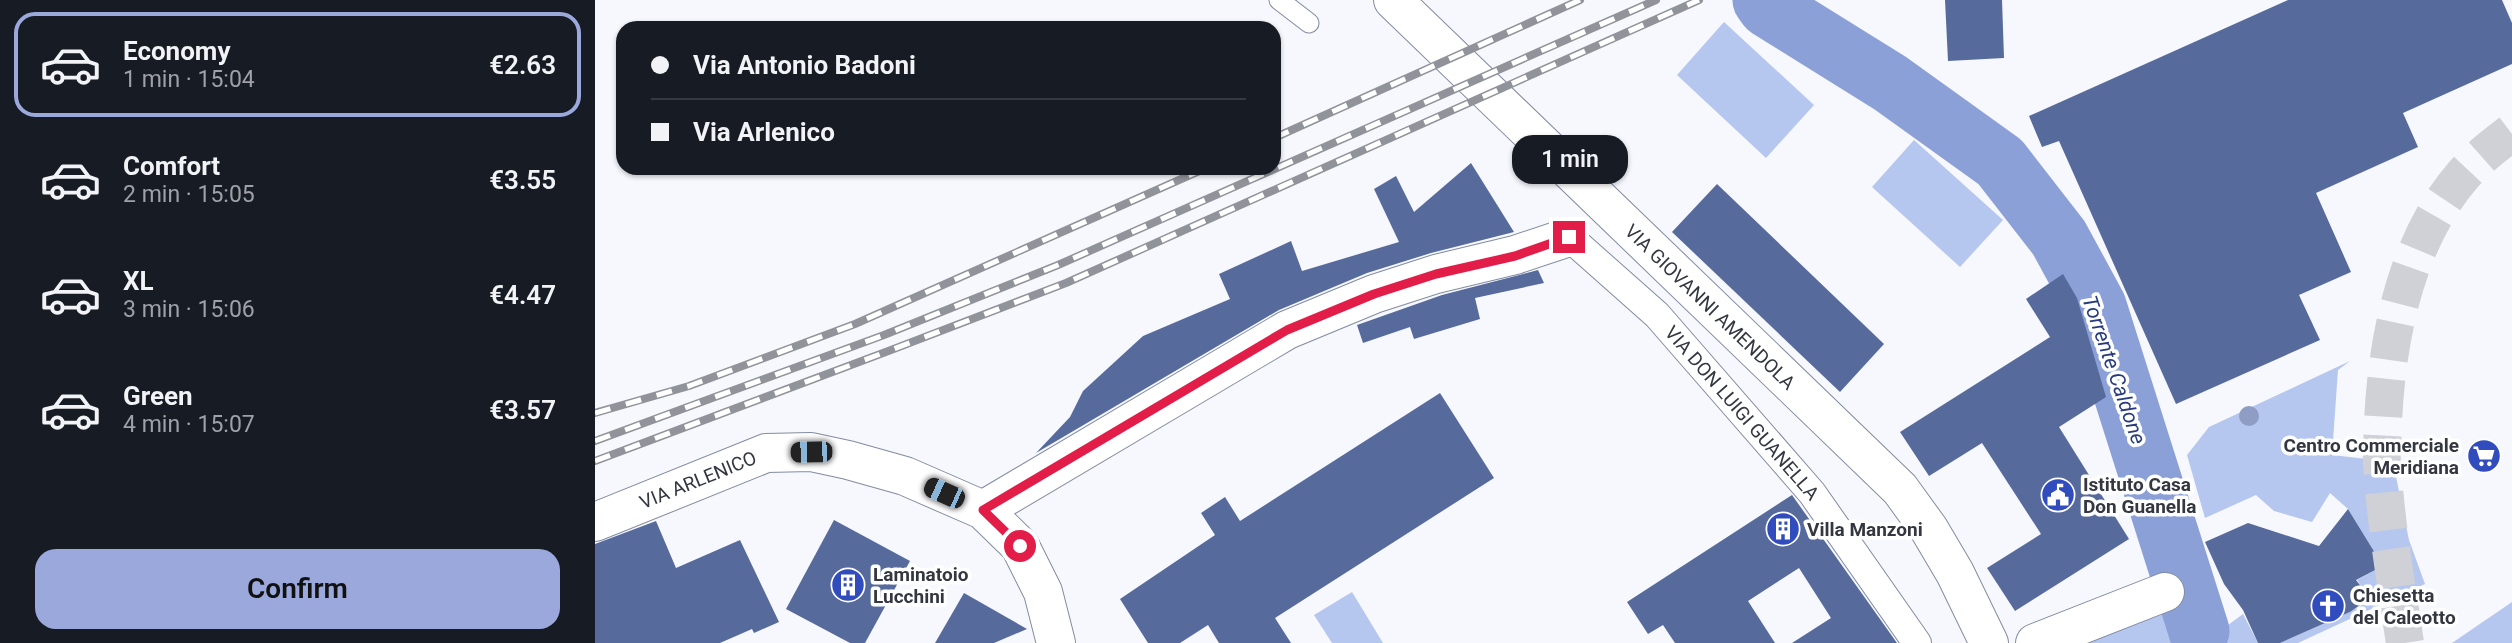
<!DOCTYPE html>
<html lang="en">
<head>
<meta charset="utf-8">
<style>
	body { margin:0; font-family:Roboto,sans-serif; background:#20242c; color:#f1f3f6; height:100vh; display:flex; flex-direction:column; font-size:26px; white-space:nowrap }
	* { box-sizing:border-box; margin:0 }
	p { font-size:23px; color:#9ea1a6 }
	.icon { flex:none; width:38px; height:38px; fill:none; stroke:currentColor; stroke-width:2; stroke-linecap:round; stroke-linejoin:round }
	.map { position:relative; flex:1; overflow:hidden }
	.panel { display:flex; flex-direction:column; background:#171b24; width:595px }
	.panel>* { flex:none }
	.banner { position:absolute; left:21px; top:21px; width:665px; height:154px; border-radius:21px; box-shadow:0 2px 5px #0004; display:grid; align-content:center; height:154px; padding:0 35px; background:#171b24 }
	.end { position:absolute; width:32px; height:32px; margin:-16px; border:9px solid #e11d48; background:#fff; box-shadow:0 0 0 4px #fff }
	.from { border-radius:50% }
	.bubble { position:absolute; height:49px; border-radius:21px; background:#171b24; box-shadow:0 2px 5px #0004; font-size:23px; font-weight:600; line-height:49px; text-align:center }
	.car { position:absolute; width:21px; height:42px; margin:-21px -10px; border-radius:9px; box-shadow:0 0 5px 2px #0007; background:linear-gradient(#222 24%,#8ab4d8 0 40%,#222 0 76%,#8ab4d8 0 86%,#222 0) }
	.banner b { display:flex; align-items:center; gap:24px; height:66px; font-size:26px }
	.banner b+b { border-top:2px solid #363941 }
	.banner i { width:18px; height:18px; background:#f1f3f6 }
	ul { padding:12px 0 0; list-style:none }
	li { display:flex; align-items:center; gap:21px; height:105px; margin:0 14px 10px; padding:0 21px; border:4px solid transparent; border-radius:21px }
	li div { flex:1 }
	li b { display:block; font-size:26px }
	li em { font-style:normal; font-weight:600 }
	li.active { border-color:#9aa8dc }
	li>.icon { width:63px; height:63px; stroke-width:1.5 }
	.action { display:flex; gap:14px; margin-top:auto; padding:14px 35px }
	.action a { flex:1; height:80px; border-radius:21px; background:#9aa8dc; color:#111; font-size:28px; font-weight:600; line-height:80px; text-align:center }
	main { display:flex; flex:1; min-height:0 }
	.map>svg:first-child { display:block }
	.green { fill:#b5c6ef }
	.lines { fill:none; stroke-linecap:round; stroke-linejoin:round }
	.river { stroke:#8ba0d7; stroke-width:61 }
	.building { fill:#576a9c }
	.trunk-tunnel { stroke:#cfd1d7; stroke-width:38; stroke-dasharray:38 19; stroke-linecap:butt }
	.service-casing { stroke:#828ba1; stroke-width:21 }
	.pedestrian-casing { stroke:#828ba1; stroke-width:30 }
	.minor-casing { stroke:#828ba1; stroke-width:40 }
	.tertiary-casing { stroke:#828ba1; stroke-width:40 }
	.service { stroke:#fff; stroke-width:19 }
	.pedestrian { stroke:#fff; stroke-width:28 }
	.minor { stroke:#fff; stroke-width:38 }
	.tertiary { stroke:#fff; stroke-width:38 }
	.rail-casing { stroke:#90939a; stroke-width:8 }
	.rail { stroke:#fff; stroke-width:5; stroke-dasharray:16; stroke-linecap:butt }
	.tree { fill:#8f9cc3 }
	.route { stroke:#e11d48; stroke-width:9 }
	.labels { text-anchor:middle; dominant-baseline:central; stroke-width:7; stroke-linejoin:round; paint-order:stroke }
	.street-label { font-size:19px; fill:#333740; stroke:#fff }
	.poi-label { font-size:19px; font-weight:bold; fill:#333740; stroke:#fff; text-anchor:start }
	.water-label { font-size:21px; font-style:italic; fill:#283c7d; stroke:#fff }
</style>
</head>
<body>
<main>
<section class="panel">
<ul>
<li class="active"><svg class="icon" aria-label="car" viewBox="0 0 24 24"><path d="M5 17H2v-5l4-1 3-4h7l3 4 3 1v5h-3M9 17h6M6 11h13"/><circle cx="7" cy="17" r="2"/><circle cx="17" cy="17" r="2"/></svg><div><b>Economy</b><p>1 min · 15:04</p></div><em>€2.63</em></li>
<li><svg class="icon" aria-label="car" viewBox="0 0 24 24"><path d="M5 17H2v-5l4-1 3-4h7l3 4 3 1v5h-3M9 17h6M6 11h13"/><circle cx="7" cy="17" r="2"/><circle cx="17" cy="17" r="2"/></svg><div><b>Comfort</b><p>2 min · 15:05</p></div><em>€3.55</em></li>
<li><svg class="icon" aria-label="car" viewBox="0 0 24 24"><path d="M5 17H2v-5l4-1 3-4h7l3 4 3 1v5h-3M9 17h6M6 11h13"/><circle cx="7" cy="17" r="2"/><circle cx="17" cy="17" r="2"/></svg><div><b>XL</b><p>3 min · 15:06</p></div><em>€4.47</em></li>
<li><svg class="icon" aria-label="car" viewBox="0 0 24 24"><path d="M5 17H2v-5l4-1 3-4h7l3 4 3 1v5h-3M9 17h6M6 11h13"/><circle cx="7" cy="17" r="2"/><circle cx="17" cy="17" r="2"/></svg><div><b>Green</b><p>4 min · 15:07</p></div><em>€3.57</em></li>
</ul>
<div class="action"><a>Confirm</a></div>
</section>
<div class="map">
<svg width="1917" height="643" viewBox="0 0 1917 643">
	<rect width="100%" height="100%" fill="#f6f8fd"/>
	<g class="green">
		<path d="M1129,22L1219,105L1171,158L1082,75Z"/>
		<path d="M1319,140L1408,220L1365,267L1277,187Z"/>
		<path d="M1755,361L1743,370L1737,455L1798,462L1814,540L1830,584L1703,643H1685L1755,612L1775,599L1762,580L1788,566L1753,509L1735,493L1717,522L1679,511L1661,495L1610,518L1592,455L1614,427Z"/>
		<path d="M757,592L788,643H737L719,615Z"/>
		<path d="M1579,601L1596,643H1582L1581,641L1576,643H1451Z"/>
		<path d="M1917,602V643H1857Z"/>
		<path d="M1648,614L1663,643H1609Z"/>
	</g>
	<g class="lines">
		<path class="river" d="M1168,0L1173,7L1295,83L1405,162L1464,238L1501,306L1604,631"/>
	</g>
	<g class="building">
		<path d="M1350,0H1407L1409,58L1353,61Z"/>
		<path d="M1693,0H1907L1917,23V64L1808,113L1823,147L1721,193L1756,272L1704,295L1725,340L1581,404L1464,141L1447,147L1434,116Z"/>
		<path d="M876,163L919,232L836,253L772,273L684,310L441,453L475,417L488,391L548,336L635,299L624,274L696,241L707,271L804,242L779,189L801,176L819,212Z"/>
		<path d="M1122,184L1289,344L1245,392L1077,232Z"/>
		<path d="M943,270L949,283L880,298L885,319L819,339L815,327L768,343L762,325L847,295Z"/>
		<path d="M1468,274L1482,298L1511,397L1464,427L1534,539L1420,611L1392,568L1446,534L1387,443L1334,476L1305,432L1455,337L1431,299Z"/>
		<path d="M845,393L899,478L680,618L696,643H624L613,625L585,643H553L525,599L620,535L606,513L630,497L645,521Z"/>
		<path d="M1197,495L1302,643H1197L1236,618L1204,568L1153,601L1180,643H1080L1068,625L1053,634L1032,602Z"/>
		<path d="M1753,509L1788,566L1761,580L1775,598L1755,612L1685,643H1663L1648,610L1629,584L1610,542L1653,523L1724,546Z"/>
		<path d="M239,520L315,561L270,643H255L191,609Z"/>
		<path d="M61,521L81,568L145,540L184,622L159,633L157,629L125,643H0V544Z"/>
		<path d="M369,593L432,629L399,643H340Z"/>
	</g>
	<g class="lines">
		<path class="trunk-tunnel" d="M1810,643C1801,584 1791,524 1787,464C1786,450 1788,436 1788,422C1792,337 1811,240 1869,174C1883,158 1900,145 1917,132"/>
		<g class="service-casing">
			<path id="service" d="M684,0L714,23"/>
		</g>
		<g class="pedestrian-casing">
			<path id="pedestrian" d="M974,237L1062,315L1217,493L1322,643"/>
		</g>
		<g class="minor-casing">
			<g id="minor">
				<path d="M388,510L692,330L779,294L841,274L920,255L974,237"/>
				<path d="M0,522L171,453L216,452L253,460L310,476L388,510L425,546L448,592L461,643"/>
				<path d="M1440,643L1570,592"/>
			</g>
		</g>
		<g class="tertiary-casing">
			<path id="tertiary" d="M798,0L1305,489L1334,529L1360,573L1394,643"/>
		</g>
		<use href="#service" class="service"/>
		<use href="#pedestrian" class="pedestrian"/>
		<use href="#minor" class="minor"/>
		<use href="#tertiary" class="tertiary"/>
		<g class="rail-casing">
			<g id="rail">
				<path d="M679,138L985,0"/>
				<path d="M0,413L94,386L260,324L611,168"/>
				<path d="M0,441L289,335L463,265L1061,0"/>
				<path d="M0,461L296,350L471,283L1104,0"/>
			</g>
		</g>
		<use href="#rail" class="rail"/>
	</g>
	<circle class="tree" cx="1654" cy="416" r="10"/>
	<g class="lines">
		<path class="route" d="M425,546L388,510L692,330L779,294L841,274L920,256L974,237"/>
	</g>
	<defs>
		<g id="supermarket-disc" transform="scale(1.75)"><circle r="9.5" fill="#304cbd" stroke="#fff"/><path d="M-6-5.5h2.5l.6 2H6L4.5 2H-2.5L-4.4-4H-6ZM-1.5 3.2a1.3 1.3 0 1 0 .1 0ZM3 3.2a1.3 1.3 0 1 0 .1 0Z" fill="#fff"/></g>
		<g id="civic-disc" transform="scale(1.75)"><circle r="9.5" fill="#304cbd" stroke="#fff"/><path d="M-.6-6.5H3V-4.5H.6V-3L4-1V1h2V6H-6V1h2V-1L-.6-3ZM-1.2 2.5V6h2.4V2.5Z" fill="#fff"/></g>
		<g id="building-disc" transform="scale(1.75)"><circle r="9.5" fill="#304cbd" stroke="#fff"/><path d="M-4-6H4V6H1V3H-1V6H-4ZM-2.5-4.3h1.7v1.8h-1.7ZM.8-4.3h1.7v1.8H.8ZM-2.5-1h1.7V.8h-1.7ZM.8-1h1.7V.8H.8Z" fill="#fff"/></g>
		<g id="church-disc" transform="scale(1.75)"><circle r="9.5" fill="#304cbd" stroke="#fff"/><path d="M-1.2-6h2.4v3.5h3.3v2.4h-3.3V6h-2.4V-.1h-3.3v-2.4h3.3Z" fill="#fff"/></g>
	</defs>
	<g fill-rule="evenodd">
		<use href="#supermarket-disc" x="1889" y="456"/>
		<use href="#civic-disc" x="1463" y="495"/>
		<use href="#building-disc" x="1188" y="529"/>
		<use href="#building-disc" x="253" y="585"/>
		<use href="#church-disc" x="1733" y="606"/>
	</g>
	<g class="labels">
		<g class="street-label">
			<text transform="translate(1115 307) rotate(44)">VIA GIOVANNI AMENDOLA</text>
			<text transform="translate(1147 413) rotate(49)">VIA DON LUIGI GUANELLA</text>
			<text transform="translate(103 480) rotate(-22)">VIA ARLENICO</text>
		</g>
		<g class="poi-label">
			<text x="1864" y="445" text-anchor="end">Centro Commerciale<tspan x="1864" dy="22">Meridiana</tspan></text>
			<text x="1488" y="484">Istituto Casa<tspan x="1488" dy="22">Don Guanella</tspan></text>
			<text x="1212" y="529">Villa Manzoni</text>
			<text x="278" y="574">Laminatoio<tspan x="278" dy="22">Lucchini</tspan></text>
			<text x="1758" y="595">Chiesetta<tspan x="1758" dy="22">del Caleotto</tspan></text>
		</g>
		<g class="water-label">
			<text transform="translate(1519 370) rotate(71)">Torrente Caldone</text>
		</g>
	</g>
</svg>
<i class="end from" style="left:425px;top:546px"></i>
<i class="end" style="left:974px;top:237px"></i>
<div class="bubble" style="left:917px;top:135px;width:116px">1 min</div>
<i class="car" style="left:216px;top:452px;rotate:269deg"></i>
<i class="car" style="left:349px;top:493px;rotate:294deg"></i>
<div class="banner">
<b><i class="from"></i>Via Antonio Badoni</b>
<b><i></i>Via Arlenico</b>
</div>
</div>
</main>
</body>
</html>
